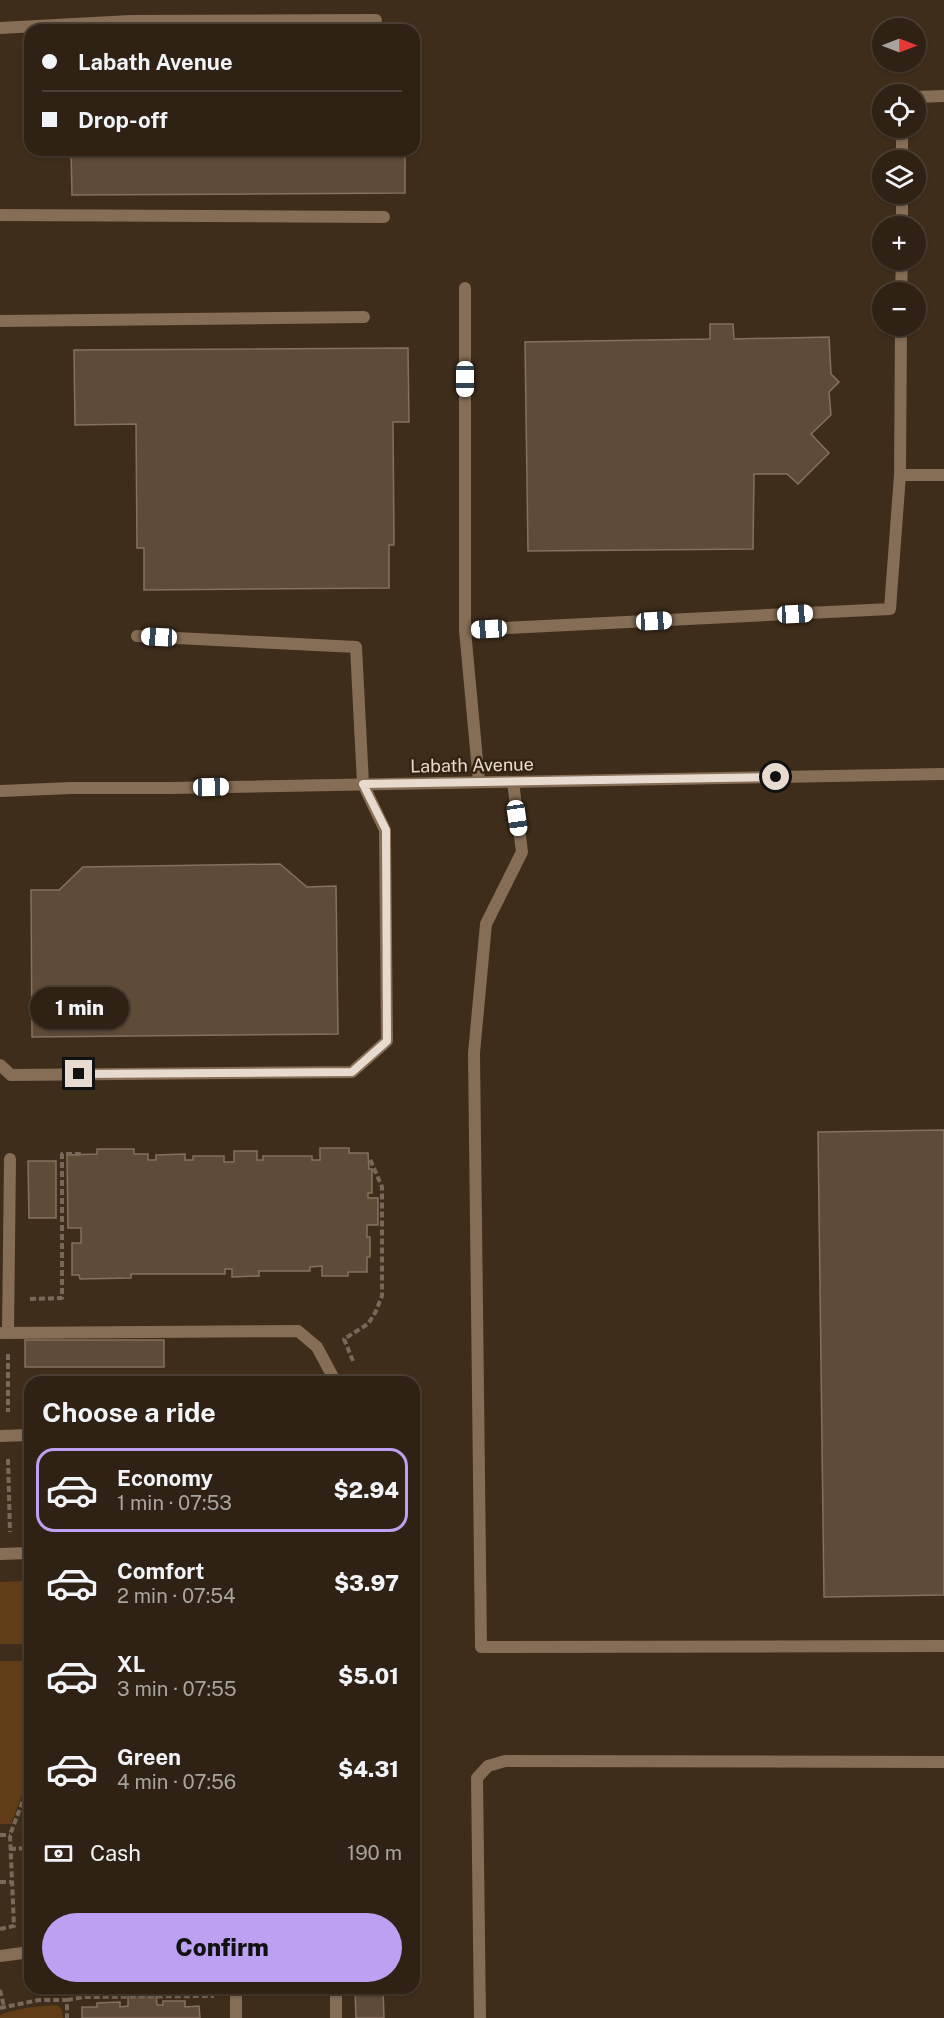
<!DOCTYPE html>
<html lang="en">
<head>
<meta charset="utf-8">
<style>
	body { margin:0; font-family:"Public Sans",sans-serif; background:#3b2f22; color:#f1f3f6; height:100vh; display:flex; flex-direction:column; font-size:22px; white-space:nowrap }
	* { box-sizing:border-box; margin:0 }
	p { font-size:20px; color:#a7a4a0 }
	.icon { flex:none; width:33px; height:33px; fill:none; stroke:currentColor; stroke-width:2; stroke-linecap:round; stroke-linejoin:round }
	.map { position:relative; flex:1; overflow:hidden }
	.drawer { position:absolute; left:24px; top:1376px; width:396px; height:618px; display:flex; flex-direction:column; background:#2f2214; border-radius:18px; box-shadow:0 2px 4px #0004,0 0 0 2px #4a3f34 }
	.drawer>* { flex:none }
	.guide { position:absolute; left:24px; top:24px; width:396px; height:132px; border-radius:18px; box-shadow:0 2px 4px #0004,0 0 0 2px #4a3f34; display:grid; align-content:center; height:132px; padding:0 18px; background:#2f2214 }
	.needle { width:39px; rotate:90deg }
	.fabs { position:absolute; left:872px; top:18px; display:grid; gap:12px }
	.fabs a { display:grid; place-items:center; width:54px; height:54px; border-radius:50%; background:#2f2214; box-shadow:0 2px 4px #0004,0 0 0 2px #4a3f34; font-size:30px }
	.end { position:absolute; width:27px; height:27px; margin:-14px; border:8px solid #e7dbd0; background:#111; box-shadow:0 0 0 3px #111 }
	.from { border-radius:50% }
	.bubble { position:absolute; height:42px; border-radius:21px; background:#2f2214; box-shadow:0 2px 4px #0004,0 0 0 2px #4a3f34; font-size:20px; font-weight:800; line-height:42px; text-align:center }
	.car { position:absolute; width:18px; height:36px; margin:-18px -9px; border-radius:8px; box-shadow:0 0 4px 2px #0007; background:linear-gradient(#fff 24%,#345 0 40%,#fff 0 76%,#345 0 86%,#fff 0) }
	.guide b { display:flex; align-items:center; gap:21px; height:57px; font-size:22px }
	.guide b+b { border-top:2px solid #4a3f34 }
	.guide i { width:15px; height:15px; background:#f1f3f6 }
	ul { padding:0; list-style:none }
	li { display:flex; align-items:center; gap:18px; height:84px; margin:0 12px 9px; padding:0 6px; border:3px solid transparent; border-radius:18px }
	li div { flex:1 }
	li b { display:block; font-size:22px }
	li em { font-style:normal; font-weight:800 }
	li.current { border-color:#bca0f2 }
	li>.icon { width:54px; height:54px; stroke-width:1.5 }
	h2 { padding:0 18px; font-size:27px; line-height:72px }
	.pay { display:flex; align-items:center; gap:15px; height:66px; padding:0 18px; font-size:22px }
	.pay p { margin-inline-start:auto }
	.cta { display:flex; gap:12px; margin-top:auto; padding:12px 18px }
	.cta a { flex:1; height:69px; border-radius:36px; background:#bca0f2; color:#111; font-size:24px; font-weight:800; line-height:69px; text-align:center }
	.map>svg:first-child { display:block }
	.green { fill:#603d17 }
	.building { fill:#5e4b38; stroke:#85715d; stroke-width:1.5 }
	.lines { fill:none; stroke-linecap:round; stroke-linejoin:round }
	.path { stroke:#786859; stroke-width:4; stroke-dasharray:6 3; stroke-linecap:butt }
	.lane { stroke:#856d56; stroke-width:12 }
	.street { stroke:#856d56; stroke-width:12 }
	.route { stroke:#e7dbd0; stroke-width:8 }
	.labels { text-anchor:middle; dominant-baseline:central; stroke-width:5; stroke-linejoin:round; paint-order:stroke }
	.street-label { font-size:18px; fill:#e7dbd0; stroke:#342311 }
</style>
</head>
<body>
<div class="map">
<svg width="944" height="2018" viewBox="0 0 944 2018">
	<rect width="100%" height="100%" fill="#3f2d1b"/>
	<g class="green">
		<path d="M25,1581L30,1585V1644H0V1582Z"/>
		<path d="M0,1661H30V1773L11,1824H0Z"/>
		<path d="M57,2005L62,2010L63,2018H0V2015C18,2008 37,2006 57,2005Z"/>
	</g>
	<g class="building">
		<path d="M71,150H405V193L72,195Z"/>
		<path d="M710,324H733L734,339L829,337L831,374L839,382L829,392L831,415L811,434L829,453L798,484L787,474H754L753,549L528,551L525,342L710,339Z"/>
		<path d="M408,348L409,422H393L394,545H389V588L144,590V548H137L136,424L75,425L74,350Z"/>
		<path d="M280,864L307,887L336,886L338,1034L32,1037L31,890H59L83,867Z"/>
		<path d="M944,1130V1595L824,1597L818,1132Z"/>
		<path d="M320,1148H349V1153H368L369,1169H372V1193H368V1198H378V1225H367V1237H370V1257H367V1272H348V1276H322V1266L310,1267V1271H259V1276L232,1277V1269H225V1274H131V1278L80,1279L79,1275H72V1243H81V1228H68L67,1155L97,1154V1149H134V1154H148V1160H156V1155L185,1154V1160H193V1156H224V1162H234V1151H257V1160H263V1156H312V1160H320Z"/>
		<path d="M28,1161H56V1218H29Z"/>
		<rect x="25" y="1340" width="139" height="27"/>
		<path d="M287,1379V1382H177V1381Z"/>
		<rect x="122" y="1988" width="57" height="2"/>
		<path d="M355,1988H383L384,2018H356Z"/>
		<path d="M156,1994L157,2005H163V2001H185V2007L199,2006L200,2018H82V2007H97V2003L120,2002V2007L128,2006V1995Z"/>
	</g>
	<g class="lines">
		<g class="path">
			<path d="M30,1299L62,1298V1154H82"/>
			<path d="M8,1354V1412"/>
			<path d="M353,1361L344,1339L368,1324L375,1313L382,1296V1187L370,1159"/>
			<path d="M8,1459L10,1532"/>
			<path d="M0,1835H10"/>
			<path d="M10,1849L30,1848"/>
			<path d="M0,1882H11"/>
			<path d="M0,1929L14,1926L10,1835L30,1782"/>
			<path d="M0,1990L4,2007"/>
			<path d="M67,2000L84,1997L214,1996"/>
			<path d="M0,2008L39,2000H67V2018"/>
		</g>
		<g class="lane">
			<path d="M0,28L130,21L376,20"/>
			<path d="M915,97L944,96"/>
			<path d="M902,160V128"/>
			<path d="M0,215L384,217"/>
			<path d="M902,226V194"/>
			<path d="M465,288V630L479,782"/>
			<path d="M901,292L902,260"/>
			<path d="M0,321L364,317"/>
			<path d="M900,475H944"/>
			<path d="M465,630L890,609L900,475L901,326"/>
			<path d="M513,782L522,852L486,924L474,1053L481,1647L944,1646"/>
			<path d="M0,1065L11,1075L352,1072L387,1041L385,830L363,784L356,647L137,636"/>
			<path d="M8,1333L10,1159"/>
			<path d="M0,1436L30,1435"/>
			<path d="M480,2018L477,1778L488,1766L505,1761L944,1762"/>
		</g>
		<g class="street">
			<path d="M0,791L71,788H171L944,774"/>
			<path d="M0,1333L298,1331L317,1347L333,1377V1382"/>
			<path d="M0,1554L30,1553"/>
			<path d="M0,1956L30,1952"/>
			<path d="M236,1988V2018"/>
			<path d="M336,1988V2018"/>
		</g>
	</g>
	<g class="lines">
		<path class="route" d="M79,1074L352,1072L387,1041L386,830L363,784L776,777"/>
	</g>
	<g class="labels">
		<g class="street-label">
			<text transform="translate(472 765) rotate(-1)">Labath Avenue</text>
		</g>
	</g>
</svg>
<div class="fabs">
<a><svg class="needle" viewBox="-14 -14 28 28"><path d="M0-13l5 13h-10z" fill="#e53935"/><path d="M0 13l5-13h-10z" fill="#a7a4a0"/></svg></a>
<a><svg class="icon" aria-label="locate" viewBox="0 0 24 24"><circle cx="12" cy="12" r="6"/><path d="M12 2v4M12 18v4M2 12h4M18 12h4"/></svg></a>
<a><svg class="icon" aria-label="layers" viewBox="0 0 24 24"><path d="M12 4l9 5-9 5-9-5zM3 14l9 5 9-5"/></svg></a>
<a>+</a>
<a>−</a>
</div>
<i class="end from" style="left:776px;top:777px"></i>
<i class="end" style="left:79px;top:1074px"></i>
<div class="bubble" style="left:30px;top:987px;width:99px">1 min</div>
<i class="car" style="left:465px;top:379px;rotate:180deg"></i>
<i class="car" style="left:795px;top:614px;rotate:87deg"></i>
<i class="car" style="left:654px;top:621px;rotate:87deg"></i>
<i class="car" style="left:489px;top:629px;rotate:267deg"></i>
<i class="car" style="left:159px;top:637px;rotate:273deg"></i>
<i class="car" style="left:211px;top:787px;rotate:89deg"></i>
<i class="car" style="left:517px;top:818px;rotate:172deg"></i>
<div class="guide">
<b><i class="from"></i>Labath Avenue</b>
<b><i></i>Drop-off</b>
</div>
<section class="drawer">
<h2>Choose a ride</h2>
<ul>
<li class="current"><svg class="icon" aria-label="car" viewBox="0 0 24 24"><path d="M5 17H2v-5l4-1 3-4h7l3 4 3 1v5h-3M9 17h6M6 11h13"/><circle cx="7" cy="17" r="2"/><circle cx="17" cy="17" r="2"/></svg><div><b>Economy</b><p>1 min · 07:53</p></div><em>$2.94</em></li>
<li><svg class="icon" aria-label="car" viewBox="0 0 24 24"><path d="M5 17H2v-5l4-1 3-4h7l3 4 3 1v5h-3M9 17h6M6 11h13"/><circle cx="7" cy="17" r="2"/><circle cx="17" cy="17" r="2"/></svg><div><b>Comfort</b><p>2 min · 07:54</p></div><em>$3.97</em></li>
<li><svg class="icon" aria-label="car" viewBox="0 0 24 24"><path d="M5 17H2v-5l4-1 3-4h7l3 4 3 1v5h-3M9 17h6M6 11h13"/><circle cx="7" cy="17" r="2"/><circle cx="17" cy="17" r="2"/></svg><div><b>XL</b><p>3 min · 07:55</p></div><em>$5.01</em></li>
<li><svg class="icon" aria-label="car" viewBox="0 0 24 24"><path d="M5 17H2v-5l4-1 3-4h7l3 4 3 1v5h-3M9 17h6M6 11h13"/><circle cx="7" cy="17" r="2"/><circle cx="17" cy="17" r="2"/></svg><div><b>Green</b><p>4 min · 07:56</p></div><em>$4.31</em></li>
</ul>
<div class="pay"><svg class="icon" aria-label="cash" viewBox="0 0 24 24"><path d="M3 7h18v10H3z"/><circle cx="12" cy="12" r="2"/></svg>Cash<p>190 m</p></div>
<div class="cta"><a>Confirm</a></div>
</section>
</div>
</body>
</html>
